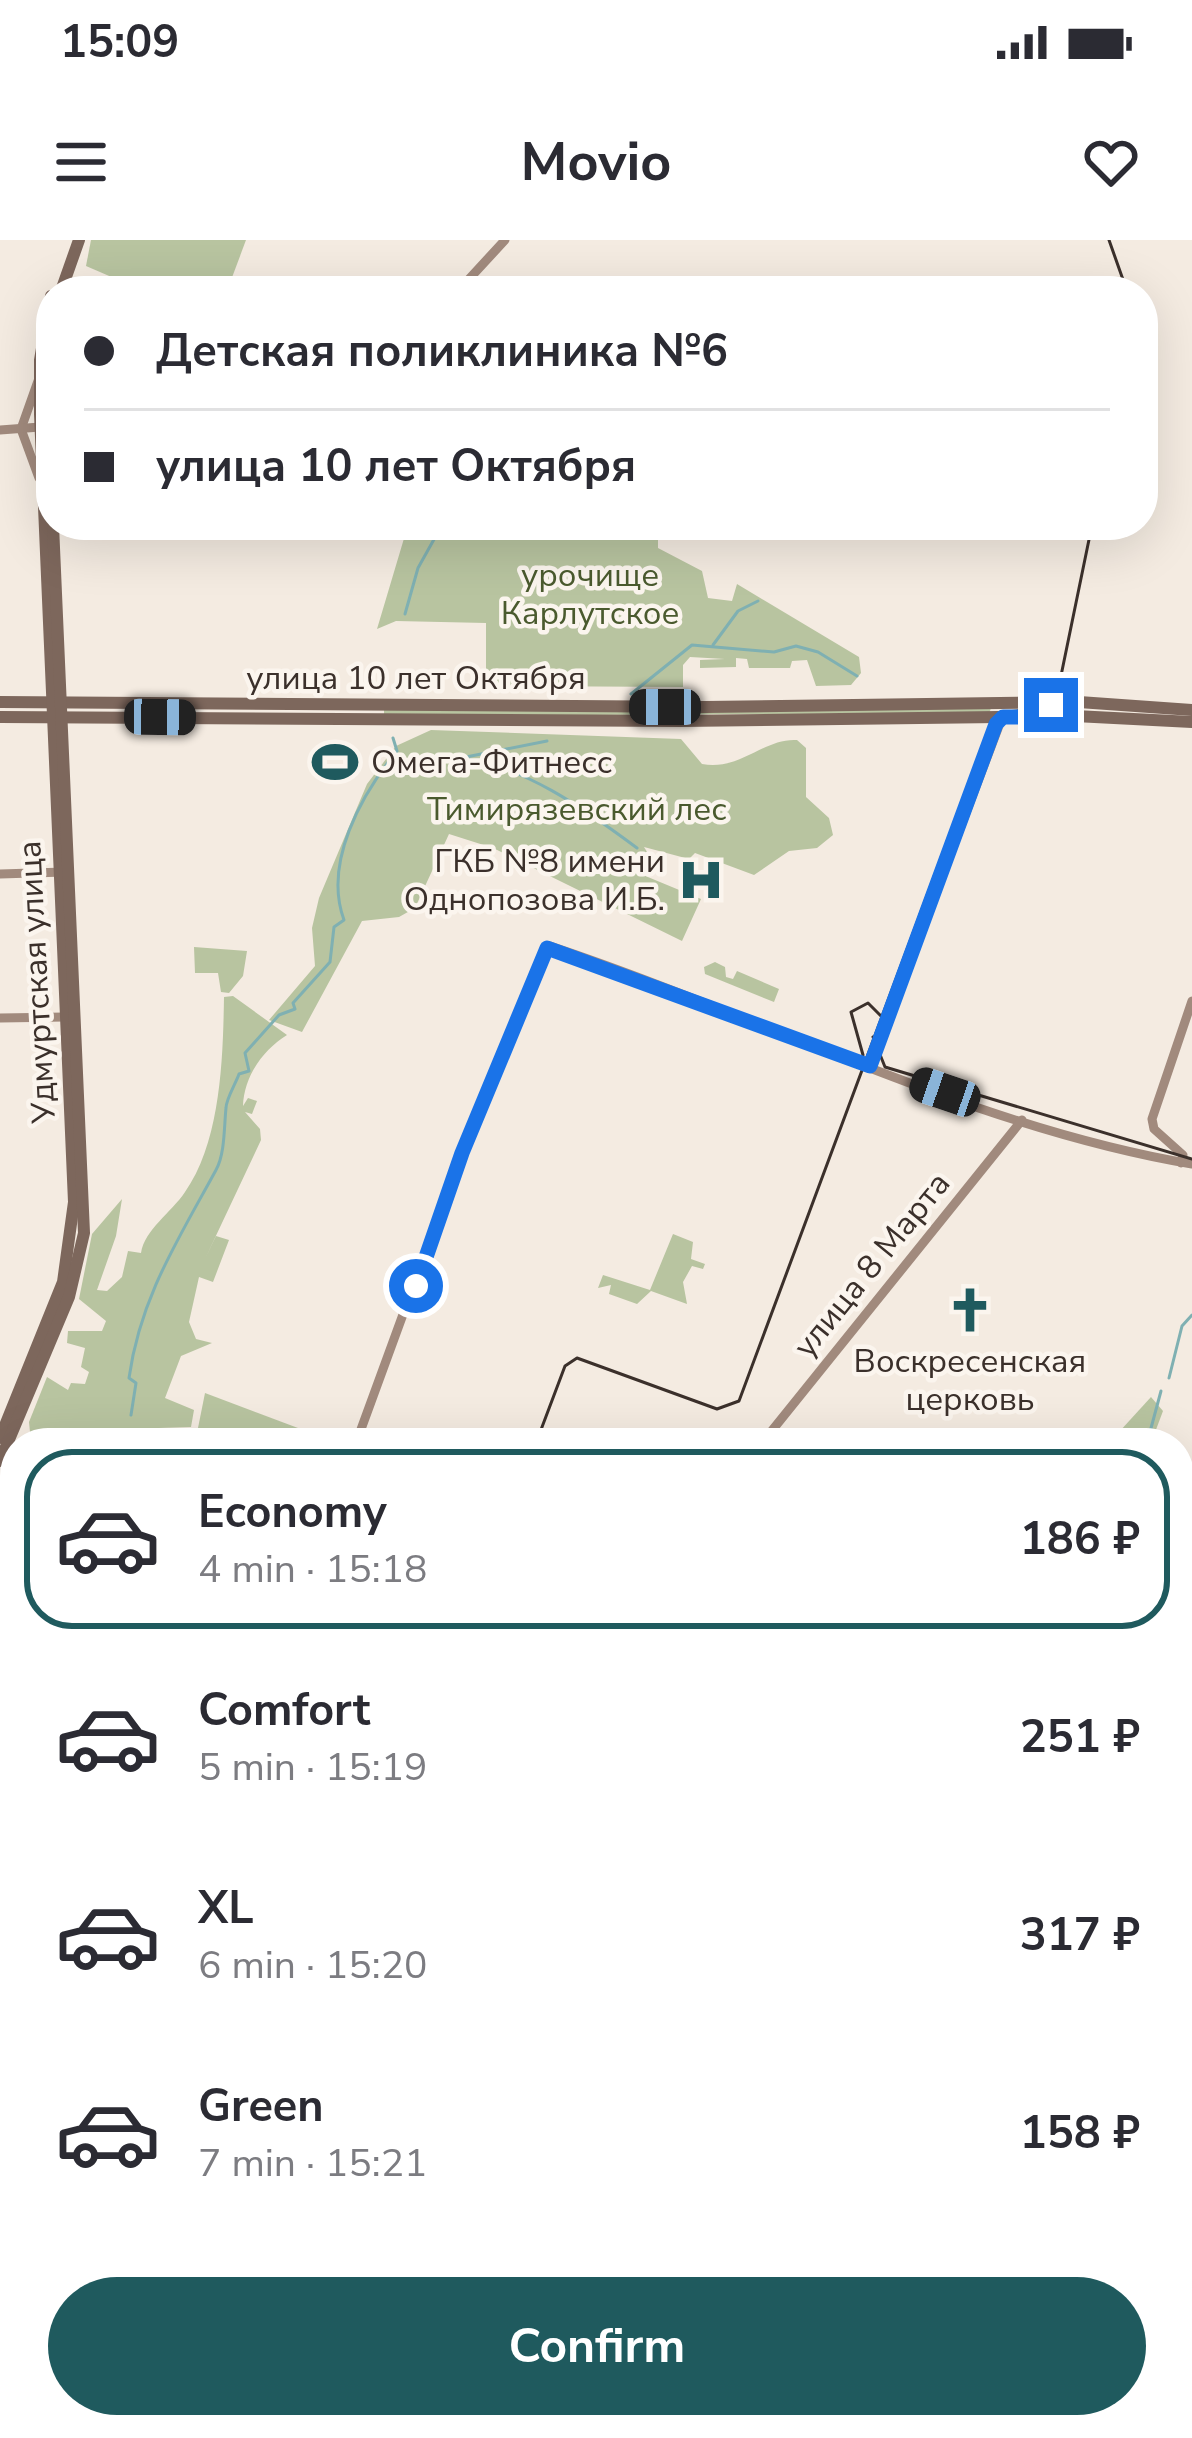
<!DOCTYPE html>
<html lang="en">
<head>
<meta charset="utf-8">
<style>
	body { margin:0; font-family:"Nunito Sans",sans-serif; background:#f2f2f3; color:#2b2b33; height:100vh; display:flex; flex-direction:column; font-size:45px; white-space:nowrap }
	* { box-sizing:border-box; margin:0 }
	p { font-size:39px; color:#7c7c81 }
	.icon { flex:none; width:66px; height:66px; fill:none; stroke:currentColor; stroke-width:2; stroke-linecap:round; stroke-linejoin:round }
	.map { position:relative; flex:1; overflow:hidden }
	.side { position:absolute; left:0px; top:1188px; width:1194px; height:1011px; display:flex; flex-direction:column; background:#fff; border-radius:48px 48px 0 0; box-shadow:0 12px 48px #0002 }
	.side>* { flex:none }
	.hud { position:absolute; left:36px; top:36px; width:1122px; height:264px; border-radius:48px; box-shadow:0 12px 48px #0002; display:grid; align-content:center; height:264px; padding:0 48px; background:#fff }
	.end { position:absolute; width:54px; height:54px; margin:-27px; border:15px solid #1a73e8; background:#fff; box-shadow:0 0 0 6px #fff }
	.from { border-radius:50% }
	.car { position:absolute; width:36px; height:72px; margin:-36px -18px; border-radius:15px; box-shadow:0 0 9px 3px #0007; background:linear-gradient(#222 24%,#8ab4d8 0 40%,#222 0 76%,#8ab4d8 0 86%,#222 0) }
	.hud b { display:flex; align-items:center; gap:42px; height:114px; font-size:45px }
	.hud b+b { border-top:3px solid #e1e1e2 }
	.hud i { width:30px; height:30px; background:#2b2b33 }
	ul { padding:21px 0 0; list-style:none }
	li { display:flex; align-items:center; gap:36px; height:180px; margin:0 24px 18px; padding:0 24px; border:6px solid transparent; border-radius:48px }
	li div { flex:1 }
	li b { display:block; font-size:45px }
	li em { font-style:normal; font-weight:700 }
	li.on { border-color:#1f5a5e }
	li>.icon { width:108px; height:108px; stroke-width:1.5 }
	.cta { display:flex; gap:24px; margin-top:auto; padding:24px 48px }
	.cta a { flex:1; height:138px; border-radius:72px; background:#1f5a5e; color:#fff; font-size:48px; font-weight:700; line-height:138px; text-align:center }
	.status { display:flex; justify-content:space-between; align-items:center; height:84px; padding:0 60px; background:#fff; direction:ltr }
	.status svg { height:33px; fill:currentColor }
	header { display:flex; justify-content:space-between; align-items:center; height:156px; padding:0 48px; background:#fff; font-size:54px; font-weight:700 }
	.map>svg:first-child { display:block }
	.green { fill:#b8c4a0 }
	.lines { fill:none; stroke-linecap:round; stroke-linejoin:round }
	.stream { stroke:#7fb0b2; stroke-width:3 }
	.secondary { stroke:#a18a7d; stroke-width:9 }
	.primary { stroke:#7d675c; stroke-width:12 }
	.tram { stroke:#3b302b; stroke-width:3 }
	.route { stroke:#1a73e8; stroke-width:15 }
	.labels { text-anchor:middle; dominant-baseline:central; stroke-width:9; stroke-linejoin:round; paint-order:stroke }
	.park-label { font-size:33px; fill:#4a5a2e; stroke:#fbf5ee }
	.street-label { font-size:33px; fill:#3b302b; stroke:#fbf5ee }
	.poi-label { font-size:33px; fill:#3b302b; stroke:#fbf5ee; text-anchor:start }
</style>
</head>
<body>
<div class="status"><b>15:09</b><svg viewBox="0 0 49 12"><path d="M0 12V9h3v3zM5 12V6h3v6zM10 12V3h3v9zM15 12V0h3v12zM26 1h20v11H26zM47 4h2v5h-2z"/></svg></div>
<header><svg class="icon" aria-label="menu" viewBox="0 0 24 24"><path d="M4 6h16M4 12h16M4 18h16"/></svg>Movio<svg class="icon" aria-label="heart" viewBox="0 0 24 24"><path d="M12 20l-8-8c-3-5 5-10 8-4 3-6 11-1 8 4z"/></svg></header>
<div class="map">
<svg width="1192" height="2198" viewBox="0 0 1192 2198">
	<rect width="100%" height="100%" fill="#f4ebe1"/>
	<g class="green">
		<path d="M91,0H246L227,51H144L86,26Z"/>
		<path d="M408,285H658V308L702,331L708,358L732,361L737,344L859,417L861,433L851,445L816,446L807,420L792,421L790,428H749L747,419L736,418V427L700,428V420L725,419L690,417L683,425V447L486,446V383L396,381L377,389Z"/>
		<path d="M992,466L989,473L384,476V469Z"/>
		<path d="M431,490L681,499L702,524C741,531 763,498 797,500L806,508V557L829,578L833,595L817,608L789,611L754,635L695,613L689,619L644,607L649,615L643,635L701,659L682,701L493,608L449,594L415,668L399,677L362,681L302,792L269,780L315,726L312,688L319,658L367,544L396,506Z"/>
		<path d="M194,707L247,711L243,736L229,753L221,752L218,733H195Z"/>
		<path d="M715,722L725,727L726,737L733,739L737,731L779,749L774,762L705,734L704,727Z"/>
		<path d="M233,756L287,795C263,810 244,836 243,866L248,858L257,861L252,874L245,872L260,889L261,900L205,1019L216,996L229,1000L213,1042L199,1037L189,1082L196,1099L212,1103L181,1116L165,1158L194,1170L191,1187L30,1192L29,1182L47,1137L68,1150L71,1143L85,1144L89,1132L81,1127L85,1108L67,1103L68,1091H102L106,1081L79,1059L92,994L122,959L116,996L97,1050L107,1051L122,1037L128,1011L141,1013C145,989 171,973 185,952C221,901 223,817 224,757Z"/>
		<path d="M673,994L693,1002L691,1019L705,1024L703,1029L692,1026L683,1042L687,1064L651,1051L637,1064L609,1054L611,1045L598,1048L603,1035L650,1050Z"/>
		<path d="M205,1153L338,1203H235L198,1188Z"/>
		<path d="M1151,1157L1163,1171L1151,1203H1109Z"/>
		<path d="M0,2103L20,2198H0Z"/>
		<path d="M244,2184H487L488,2198H244Z"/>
		<path d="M867,2184L869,2198H787L777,2186Z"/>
	</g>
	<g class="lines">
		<g class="stream">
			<path d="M405,374L418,328L442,285"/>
			<path d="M713,405L738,371L758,361"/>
			<path d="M631,454L692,405L774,412L796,406L818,412L857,436"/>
			<path d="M466,517L547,501"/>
			<path d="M457,518C521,523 586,570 637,608"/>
			<path d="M379,535L457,518"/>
			<path d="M1169,1138L1182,1086L1192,1075"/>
			<path d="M131,1175L136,1143L129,1138C140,1058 178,1000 216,930C225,914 224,887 226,868C226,859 236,843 239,834L249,831L245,813L279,775L295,769L293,763L330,722L334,687L344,680C323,623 361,555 397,511L393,498"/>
			<path d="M1147,1203L1161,1151"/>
			<path d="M1179,1389L1192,1388"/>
			<path d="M820,2198V2184"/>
		</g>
		<g class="secondary">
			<path d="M458,51L505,0"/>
			<path d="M38,141L21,189L39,238"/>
			<path d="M0,190L40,187"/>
			<path d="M0,634L64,632"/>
			<path d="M0,778L65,777"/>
			<path d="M870,826L1002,478"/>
			<path d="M1181,923L1183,915L1154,889L1152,879L1192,761"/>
			<path d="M87,1203L165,1196L200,1203"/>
			<path d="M356,1203L462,913L550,706C761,776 972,887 1192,924"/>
			<path d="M762,1203L1022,880"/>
			<path d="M0,1882L15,1881"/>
			<path d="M0,2056L15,2053"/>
		</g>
		<g class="primary">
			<path d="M61,51L79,0"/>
			<path d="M51,103V239"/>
			<path d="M0,462L705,467L1079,462L1192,470"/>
			<path d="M1035,462L1054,442L1075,462"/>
			<path d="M0,477L681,481L1075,476L1192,482"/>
			<path d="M0,1198L63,1042L74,962L40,174V120L51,56"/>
			<path d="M0,1221L69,1057L84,993L53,285"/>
			<path d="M0,1376L15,1438"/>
			<path d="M0,1411L15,1474"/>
			<path d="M1179,2169L1192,2164"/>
			<path d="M174,2184L176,2198"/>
			<path d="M1104,2198L1140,2184"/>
			<path d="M1145,2198L1192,2180"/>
		</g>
		<g class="tram">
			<path d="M1109,0L1127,51"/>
			<path d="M873,797L885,827L1192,919"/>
			<path d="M863,815L851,772L868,763L882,777"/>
			<path d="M20,1203C81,1195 153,1178 211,1203"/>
			<path d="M536,1203L565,1126L577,1118L717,1169L739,1161L989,489L1006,472L1040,469L1056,460L1092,285"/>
			<path d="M1179,2176L1192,2171"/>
			<path d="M1125,2198L1159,2184"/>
		</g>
	</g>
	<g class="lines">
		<path class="route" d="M416,1046L462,913L547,708L870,826L996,484L1003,477H1042L1051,465"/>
	</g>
	<defs>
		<g id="stadium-bare" transform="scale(3.6)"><path d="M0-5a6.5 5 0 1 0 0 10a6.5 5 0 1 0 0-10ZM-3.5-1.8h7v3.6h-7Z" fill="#1f5a5e" stroke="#fbf5ee" stroke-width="2.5" paint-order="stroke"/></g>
		<g id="hospital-bare" transform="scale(3.6)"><path d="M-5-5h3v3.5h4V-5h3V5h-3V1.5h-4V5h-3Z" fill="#1f5a5e" stroke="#fbf5ee" stroke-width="2.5" paint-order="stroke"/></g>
		<g id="church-bare" transform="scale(3.6)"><path d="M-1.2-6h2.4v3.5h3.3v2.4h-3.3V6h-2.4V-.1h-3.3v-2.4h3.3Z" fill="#1f5a5e" stroke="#fbf5ee" stroke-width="2.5" paint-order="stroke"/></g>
	</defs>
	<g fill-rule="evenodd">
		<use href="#stadium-bare" x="335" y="522"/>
		<use href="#hospital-bare" x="701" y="640"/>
		<use href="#church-bare" x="970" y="1070"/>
	</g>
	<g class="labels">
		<g class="park-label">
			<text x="590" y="335">урочище<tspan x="590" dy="38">Карлутское</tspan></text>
			<text x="577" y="569">Тимирязевский лес</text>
		</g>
		<g class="street-label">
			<text x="416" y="438">улица 10 лет Октября</text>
			<text transform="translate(37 742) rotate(-93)">Удмуртская улица</text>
			<text transform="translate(872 1025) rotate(-51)">улица 8 Марта</text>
		</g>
		<g class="poi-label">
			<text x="371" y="522">Омега-Фитнесс</text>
			<text x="665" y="621" text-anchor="end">ГКБ №8 имени<tspan x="665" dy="38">Однопозова И.Б.</tspan></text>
			<text x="970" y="1121" text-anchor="middle">Воскресенская<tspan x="970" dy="38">церковь</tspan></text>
		</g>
	</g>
</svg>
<i class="end from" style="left:416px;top:1046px"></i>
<i class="end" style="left:1051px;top:465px"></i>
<i class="car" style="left:665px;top:467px;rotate:270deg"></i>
<i class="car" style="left:160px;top:477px;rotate:91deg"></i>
<i class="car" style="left:945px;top:852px;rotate:289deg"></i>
<div class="hud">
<b><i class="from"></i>Детская поликлиника №6</b>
<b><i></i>улица 10 лет Октября</b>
</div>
<section class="side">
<ul>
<li class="on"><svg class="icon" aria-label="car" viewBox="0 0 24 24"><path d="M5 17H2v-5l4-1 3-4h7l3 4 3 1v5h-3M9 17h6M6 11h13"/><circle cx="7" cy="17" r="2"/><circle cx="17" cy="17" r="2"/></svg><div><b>Economy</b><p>4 min · 15:18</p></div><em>186 ₽</em></li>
<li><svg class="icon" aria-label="car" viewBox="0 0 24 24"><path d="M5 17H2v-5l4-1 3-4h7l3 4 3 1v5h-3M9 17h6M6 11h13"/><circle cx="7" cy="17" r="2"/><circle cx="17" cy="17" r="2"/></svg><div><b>Comfort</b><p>5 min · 15:19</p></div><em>251 ₽</em></li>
<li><svg class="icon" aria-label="car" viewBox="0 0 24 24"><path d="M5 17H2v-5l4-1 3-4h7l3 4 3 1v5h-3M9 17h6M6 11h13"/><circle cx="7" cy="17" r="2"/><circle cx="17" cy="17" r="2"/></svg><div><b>XL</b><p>6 min · 15:20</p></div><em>317 ₽</em></li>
<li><svg class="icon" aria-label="car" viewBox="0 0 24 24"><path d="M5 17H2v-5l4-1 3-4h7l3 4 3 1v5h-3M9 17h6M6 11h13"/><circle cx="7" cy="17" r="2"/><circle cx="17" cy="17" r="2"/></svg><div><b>Green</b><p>7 min · 15:21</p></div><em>158 ₽</em></li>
</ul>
<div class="cta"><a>Confirm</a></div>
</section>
</div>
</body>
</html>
